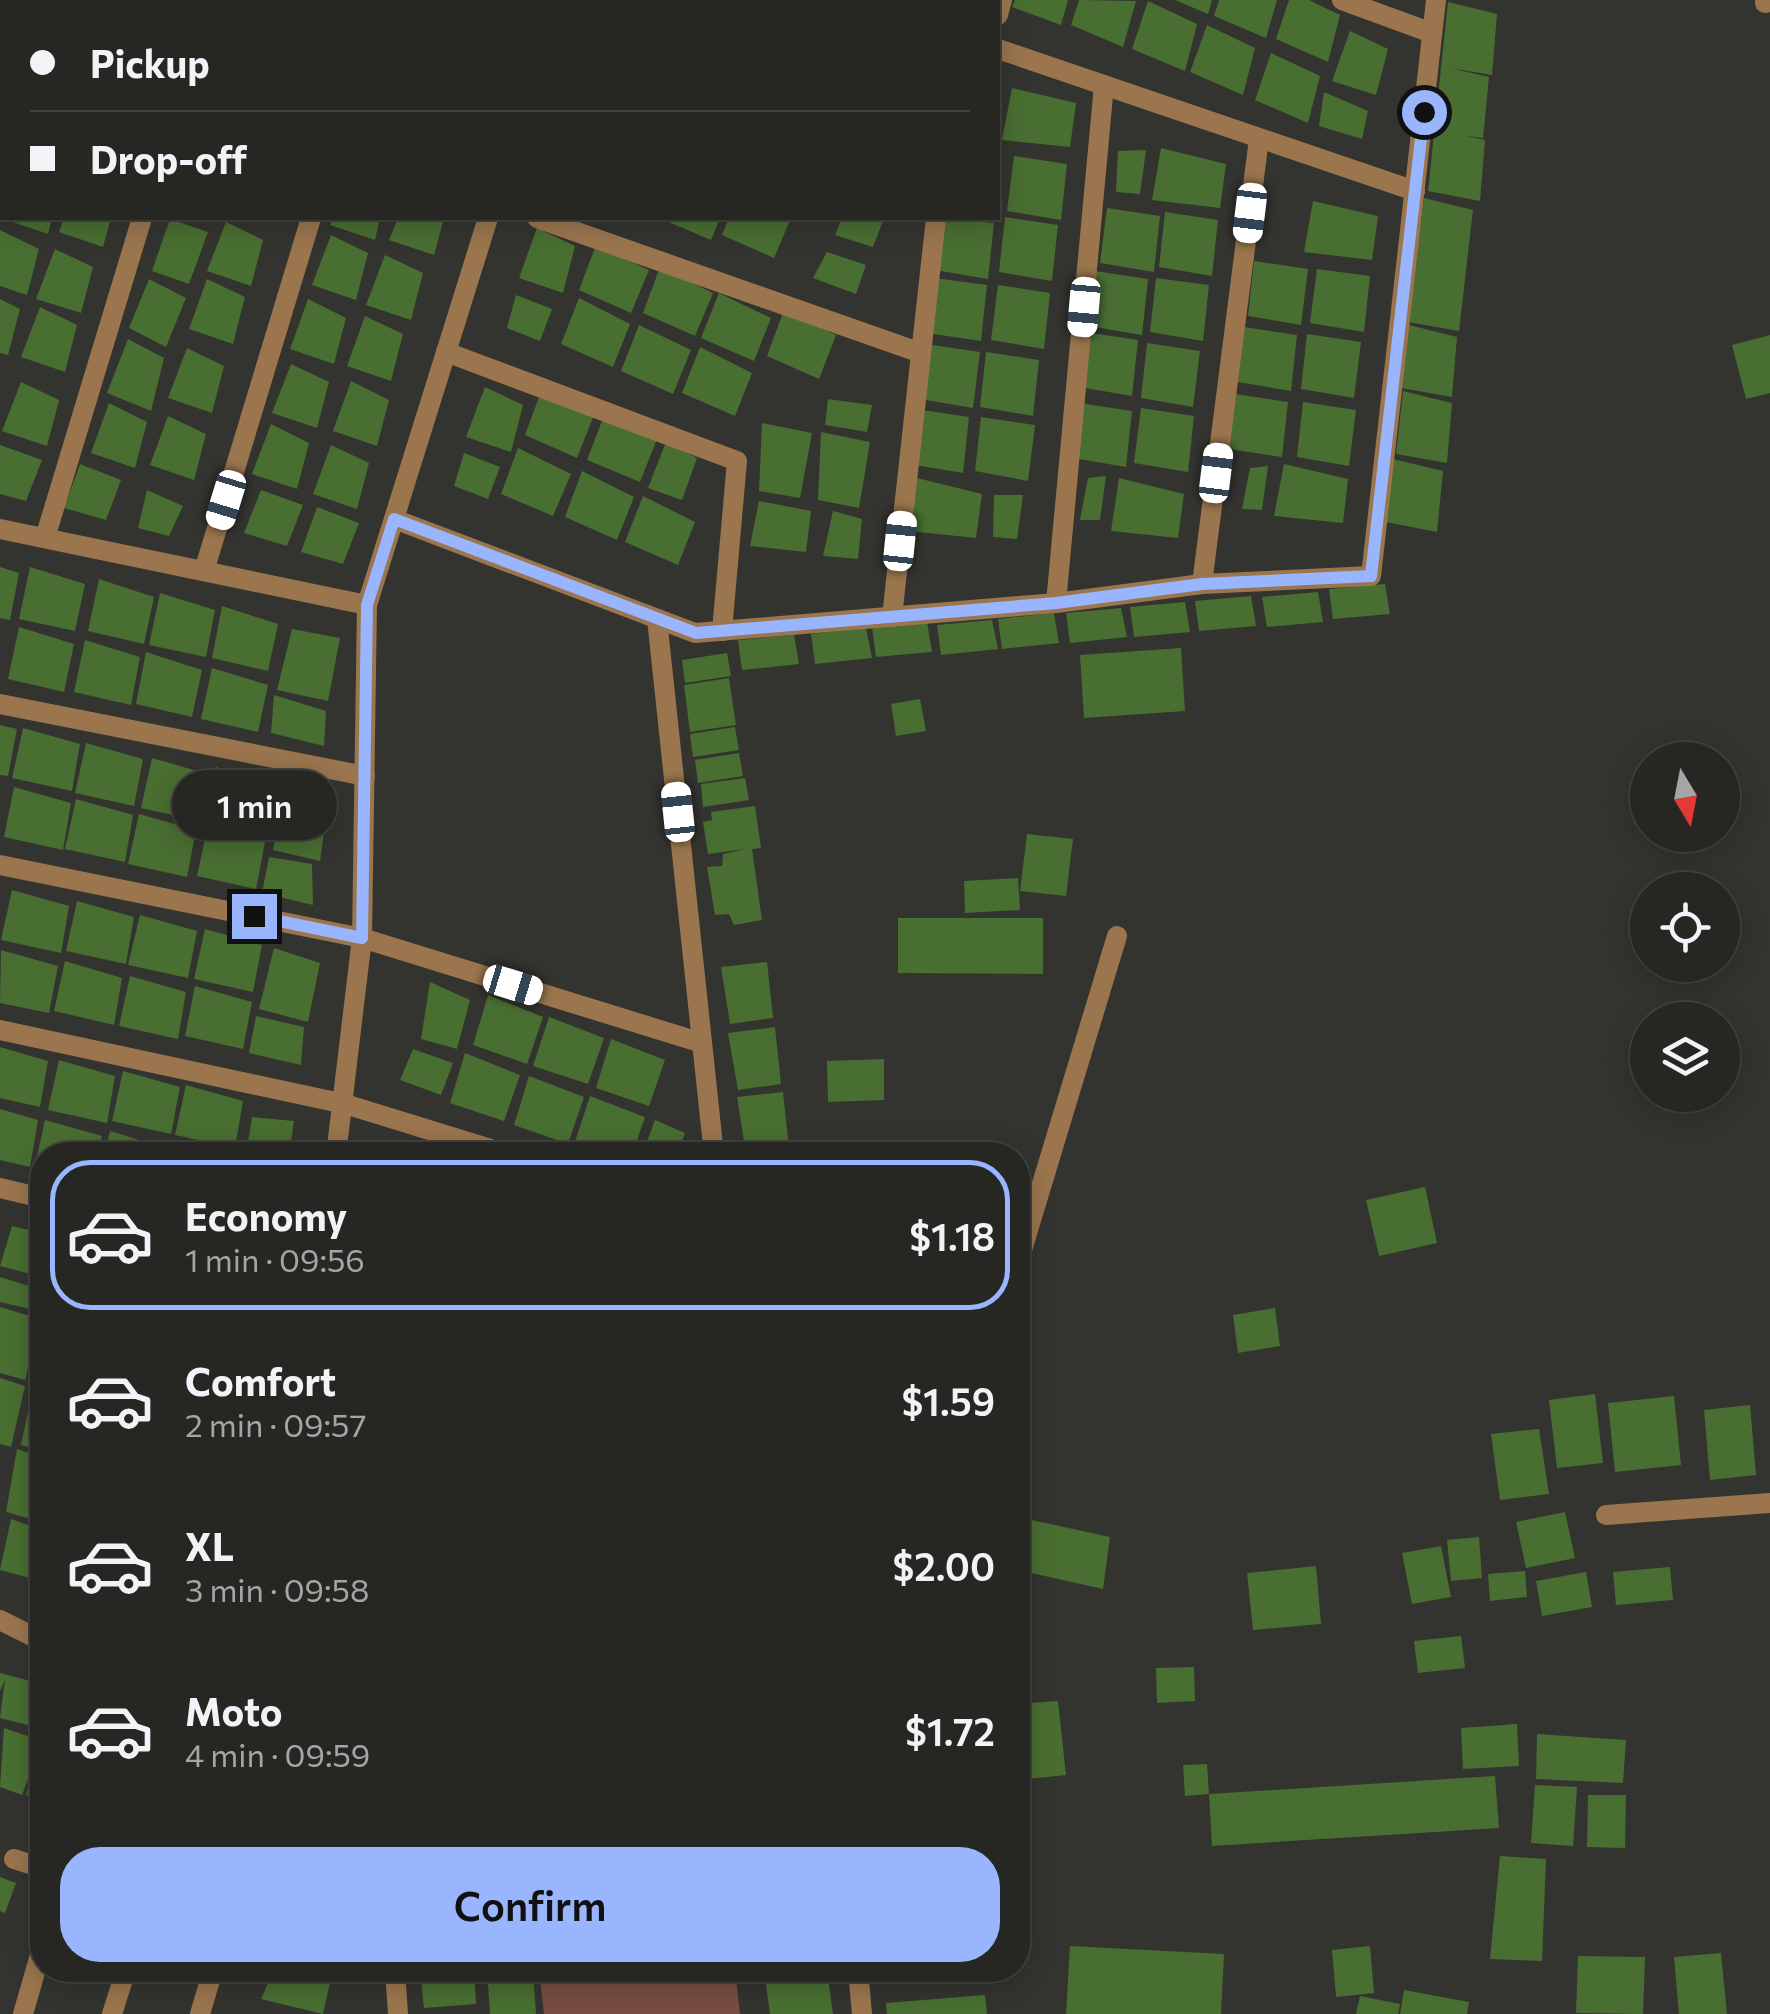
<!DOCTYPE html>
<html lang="en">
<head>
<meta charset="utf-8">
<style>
	body { margin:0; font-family:Commissioner,sans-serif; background:#2e2e2b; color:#f1f3f6; height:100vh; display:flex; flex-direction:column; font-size:38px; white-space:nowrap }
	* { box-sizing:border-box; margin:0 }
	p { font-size:32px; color:#a4a5a6 }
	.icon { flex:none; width:55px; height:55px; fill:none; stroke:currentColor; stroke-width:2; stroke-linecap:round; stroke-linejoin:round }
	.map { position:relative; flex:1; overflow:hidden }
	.details { position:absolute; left:30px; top:1142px; width:1000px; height:840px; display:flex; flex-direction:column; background:#262623; border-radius:40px; box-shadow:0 5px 25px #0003,0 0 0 2px #424341 }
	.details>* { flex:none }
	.top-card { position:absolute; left:0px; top:0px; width:1000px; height:220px; box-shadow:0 5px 25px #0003,0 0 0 2px #424341; display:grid; align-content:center; height:220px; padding:0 30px; background:#262623 }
	.needle { width:65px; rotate:170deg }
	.fabs { position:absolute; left:1630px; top:742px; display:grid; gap:20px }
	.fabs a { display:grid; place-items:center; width:110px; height:110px; border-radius:50%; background:#262623; box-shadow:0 5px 25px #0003,0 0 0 2px #424341; font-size:50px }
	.end { position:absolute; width:45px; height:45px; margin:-22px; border:12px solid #99b5fd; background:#111; box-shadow:0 0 0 5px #111 }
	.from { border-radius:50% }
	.bubble { position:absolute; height:70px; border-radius:35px; background:#262623; box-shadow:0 5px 25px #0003,0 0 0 2px #424341; font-size:32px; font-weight:600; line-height:70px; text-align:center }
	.car { position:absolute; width:30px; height:60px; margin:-30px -15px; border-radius:12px; box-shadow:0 0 8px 2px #0007; background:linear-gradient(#fff 24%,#345 0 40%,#fff 0 76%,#345 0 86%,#fff 0) }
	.top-card b { display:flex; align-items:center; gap:35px; height:95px; font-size:38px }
	.top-card b+b { border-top:2px solid #424341 }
	.top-card i { width:25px; height:25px; background:#f1f3f6 }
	ul { padding:18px 0 0; list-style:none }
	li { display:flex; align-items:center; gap:30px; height:150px; margin:0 20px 15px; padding:0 10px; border:5px solid transparent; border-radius:40px }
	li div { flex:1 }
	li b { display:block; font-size:38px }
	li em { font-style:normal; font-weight:600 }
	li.active { border-color:#99b5fd }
	li>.icon { width:90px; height:90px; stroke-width:1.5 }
	.button { display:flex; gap:20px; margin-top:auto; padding:20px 30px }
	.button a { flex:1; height:115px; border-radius:40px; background:#99b5fd; color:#111; font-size:40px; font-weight:600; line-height:115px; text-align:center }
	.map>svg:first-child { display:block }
	.green { fill:#774d42 }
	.building { fill:#496e31 }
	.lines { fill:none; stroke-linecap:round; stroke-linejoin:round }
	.minor { stroke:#9a754e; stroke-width:20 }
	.route { stroke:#99b5fd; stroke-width:12 }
</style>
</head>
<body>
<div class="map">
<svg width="1770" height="2014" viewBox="0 0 1770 2014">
	<rect width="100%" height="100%" fill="#33332f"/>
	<path class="green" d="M539,1970H735L740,2014H544Z"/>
	<g class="building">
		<path d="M1015,0H1068L1061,25L1012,7Z"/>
		<path d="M1079,0L1136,1L1123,47L1071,25Z"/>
		<path d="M1175,0H1212L1208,14Z"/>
		<path d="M1219,0H1277L1266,38L1214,16Z"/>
		<path d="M1289,0H1309L1340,15L1328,62L1276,39Z"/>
		<path d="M1148,1L1197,24L1185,71L1132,49Z"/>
		<path d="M1448,2L1497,14L1492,75L1450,68L1489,77L1483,138L1466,136L1485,140L1480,201L1428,191Z"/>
		<path d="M1207,25L1255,48L1243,95L1190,72Z"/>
		<path d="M1350,31L1388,49L1376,95L1332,81Z"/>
		<path d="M1271,53L1320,76L1308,123L1255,100Z"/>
		<path d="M1012,88L1076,103L1070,147L1002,140Z"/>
		<path d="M1324,92L1368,111L1362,139L1319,126Z"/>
		<path d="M1161,148L1226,164L1220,208L1152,200Z"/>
		<path d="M1146,150L1140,194L1116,192L1118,151Z"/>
		<path d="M1014,156L1067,164L1061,220L1007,211Z"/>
		<path d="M1424,198L1473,210L1459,331L1408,322Z"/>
		<path d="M1313,201L1378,216L1372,260L1304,252Z"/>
		<path d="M1107,208L1160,216L1154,272L1100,263Z"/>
		<path d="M1165,212L1218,220L1212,276L1159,267Z"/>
		<path d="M1005,217L1058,225L1052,281L999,272Z"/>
		<path d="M1,218H52L48,234Z"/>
		<path d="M64,218H111L103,247L59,232Z"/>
		<path d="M333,218H380L375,240L330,225Z"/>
		<path d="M398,218H444L434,255L389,240Z"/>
		<path d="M659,218H720L711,240Z"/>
		<path d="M729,218H791L774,258L722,235Z"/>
		<path d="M842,218H884L873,247L835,235Z"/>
		<path d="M941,218L994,223L988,279L935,270Z"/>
		<path d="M170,219L208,232L189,284L152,271Z"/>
		<path d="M226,222L263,240L251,286L207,271Z"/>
		<path d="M537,228L575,246L563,293L519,278Z"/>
		<path d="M0,230L39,249L27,295L0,286Z"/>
		<path d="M331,235L368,253L356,300L312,285Z"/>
		<path d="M596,245L649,270L631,313L579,290Z"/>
		<path d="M55,249L93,267L81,313L36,299Z"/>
		<path d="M827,252L866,265L856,294L813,278Z"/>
		<path d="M385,255L423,273L411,320L366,305Z"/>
		<path d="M1254,261L1308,269L1301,325L1248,316Z"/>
		<path d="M660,267L713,293L695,336L643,313Z"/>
		<path d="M1317,269L1370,276L1364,332L1310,323Z"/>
		<path d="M1095,271L1148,279L1142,335L1089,326Z"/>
		<path d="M934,278L987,285L981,341L927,333Z"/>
		<path d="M1156,278L1209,285L1203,341L1150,332Z"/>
		<path d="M149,279L186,298L166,347L129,328Z"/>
		<path d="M207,279L245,297L233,344L189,329Z"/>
		<path d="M998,285L1050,293L1044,349L991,340Z"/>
		<path d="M719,293L771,318L754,361L701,338Z"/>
		<path d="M516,295L552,309L540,341L507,328Z"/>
		<path d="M579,298L630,324L613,367L561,344Z"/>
		<path d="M0,299L20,309L8,355L0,353Z"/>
		<path d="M308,299L346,318L334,364L290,349Z"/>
		<path d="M40,307L77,325L65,372L21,357Z"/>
		<path d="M784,310L836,335L819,379L767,356Z"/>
		<path d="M365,316L403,334L391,381L347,366Z"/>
		<path d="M639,325L691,350L673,394L621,371Z"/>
		<path d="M1409,325L1457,337L1452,397L1401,388Z"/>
		<path d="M1244,327L1297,335L1291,391L1238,382Z"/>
		<path d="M1085,332L1138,340L1132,396L1079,387Z"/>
		<path d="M1307,334L1361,342L1354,398L1301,389Z"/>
		<path d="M1770,335V393L1746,399L1732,345Z"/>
		<path d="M128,339L164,358L151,411L107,393Z"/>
		<path d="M1147,343L1200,351L1193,407L1141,398Z"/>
		<path d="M926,344L980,352L973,408L920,399Z"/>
		<path d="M700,347L752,373L735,416L682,393Z"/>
		<path d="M187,348L224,366L212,413L168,398Z"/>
		<path d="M986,352L1039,360L1033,416L980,407Z"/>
		<path d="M291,364L329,382L317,428L272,413Z"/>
		<path d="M351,381L389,400L377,446L333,431Z"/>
		<path d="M21,382L59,400L47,446L2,431Z"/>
		<path d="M485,387L523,405L511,452L466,437Z"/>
		<path d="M542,389L594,415L577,458L525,435Z"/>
		<path d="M1403,391L1452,403L1447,463L1396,454Z"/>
		<path d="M1235,394L1288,402L1282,457L1229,449Z"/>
		<path d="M828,399L872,405L867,432L825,425Z"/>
		<path d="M1303,402L1356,410L1349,466L1297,457Z"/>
		<path d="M109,403L147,422L135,468L91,453Z"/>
		<path d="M1079,403L1132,411L1126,467L1073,458Z"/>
		<path d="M1141,408L1194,416L1188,472L1134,463Z"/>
		<path d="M915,409L969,417L963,473L909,464Z"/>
		<path d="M605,413L657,439L640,482L587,460Z"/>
		<path d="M168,416L206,434L194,480L150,465Z"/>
		<path d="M981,417L1035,425L1028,481L975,471Z"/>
		<path d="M762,423L812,433L800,498L759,491Z"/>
		<path d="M271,424L309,443L297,489L252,474Z"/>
		<path d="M821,432L870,442L859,508L818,500Z"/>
		<path d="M666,442L697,458L682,500L648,488Z"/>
		<path d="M0,445L42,460L26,501L0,494Z"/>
		<path d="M331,445L369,463L357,509L313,494Z"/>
		<path d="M518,448L571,474L553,516L501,494Z"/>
		<path d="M464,453L500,467L488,499L454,486Z"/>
		<path d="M1393,459L1443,471L1437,532L1386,522Z"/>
		<path d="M80,464L121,480L106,520L64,508Z"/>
		<path d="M1284,464L1348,479L1343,523L1274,516Z"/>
		<path d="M1268,466L1262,510L1242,509L1250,468Z"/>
		<path d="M582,471L634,497L617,540L565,517Z"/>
		<path d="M1106,476L1100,520H1080L1088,478Z"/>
		<path d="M917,478L982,494L976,538L908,531Z"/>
		<path d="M1119,478L1184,494L1178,538L1111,531Z"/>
		<path d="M147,490L183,506L169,536L138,528Z"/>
		<path d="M261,490L303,505L287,546L244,533Z"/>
		<path d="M994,495H1023L1017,539L993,537Z"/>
		<path d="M643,496L695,522L678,565L625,542Z"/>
		<path d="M759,501L811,511L806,552L750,546Z"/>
		<path d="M317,507L359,523L343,564L301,552Z"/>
		<path d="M833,511L862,519L858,559L823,556Z"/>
		<path d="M0,567L19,573L10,620L0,618Z"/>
		<path d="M30,567L85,584L75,631L19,619Z"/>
		<path d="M99,579L154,597L144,644L88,631Z"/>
		<path d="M1385,584L1390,614L1333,619L1329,589Z"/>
		<path d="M1318,592L1323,622L1267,627L1262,597Z"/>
		<path d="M160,593L215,610L206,657L149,645Z"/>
		<path d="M1251,596L1256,626L1199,631L1195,601Z"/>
		<path d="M1185,602L1190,632L1134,637L1130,607Z"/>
		<path d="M222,606L278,624L268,671L212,658Z"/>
		<path d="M1121,608L1127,637L1070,643L1066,613Z"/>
		<path d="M1054,613L1059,643L1002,649L998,619Z"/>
		<path d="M992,620L998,649L941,655L937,625Z"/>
		<path d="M927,622L932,652L876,657L872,627Z"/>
		<path d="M19,627L74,644L64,692L8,679Z"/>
		<path d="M866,628L872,658L815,664L811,634Z"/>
		<path d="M292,629L340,638L328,701L277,690Z"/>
		<path d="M794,635L799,664L742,670L738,640Z"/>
		<path d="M85,640L140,657L131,705L74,692Z"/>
		<path d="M1181,648L1185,711L1084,718L1080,655Z"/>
		<path d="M146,652L202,670L192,717L136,704Z"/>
		<path d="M727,653L731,676L685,683L682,660Z"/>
		<path d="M212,668L268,685L258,732L201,719Z"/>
		<path d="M729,678L736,725L690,732L684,685Z"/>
		<path d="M274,695L326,711L324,746L271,733Z"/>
		<path d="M920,699L926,731L896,736L891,704Z"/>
		<path d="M0,725L17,729L8,776L0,775Z"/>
		<path d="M735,727L739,750L693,757L690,734Z"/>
		<path d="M23,728L80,744L72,791L12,778Z"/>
		<path d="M86,743L143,759L134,806L75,793Z"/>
		<path d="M739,753L743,776L698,783L695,760Z"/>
		<path d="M152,758L208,774L200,821L141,808Z"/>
		<path d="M216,767L273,784L265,831L206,817Z"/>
		<path d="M745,778L749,800L703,807L701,784Z"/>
		<path d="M14,787L71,803L63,850L4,837Z"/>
		<path d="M284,790L328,804L320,861L273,850Z"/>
		<path d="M76,799L133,815L125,862L65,849Z"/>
		<path d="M755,806L761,848L752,849L762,920L734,925L729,914L715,915L707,867L722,866L723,854L745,849L708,854L703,822L712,820L711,812Z"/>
		<path d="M139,814L196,830L187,877L128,864Z"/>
		<path d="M208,825L265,842L256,889L197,876Z"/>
		<path d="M1027,834L1073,839L1066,896L1020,891Z"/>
		<path d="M269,857L312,864L313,905L262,893Z"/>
		<path d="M1018,878L1020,910L965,913L964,881Z"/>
		<path d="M12,890L69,906L61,953L1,940Z"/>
		<path d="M77,901L134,917L126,964L66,951Z"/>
		<path d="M140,915L197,931L188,978L128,965Z"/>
		<path d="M898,918H1043V974L898,973Z"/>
		<path d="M205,929L262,945L253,992L194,979Z"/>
		<path d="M274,948L320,963L308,1022L259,1009Z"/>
		<path d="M1,950L58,966L49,1013L0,1003Z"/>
		<path d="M65,961L122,978L114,1025L54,1011Z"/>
		<path d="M767,962L773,1018L730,1024L721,967Z"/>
		<path d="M130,976L186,992L178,1039L119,1026Z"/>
		<path d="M430,982L470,1000L457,1049L421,1039Z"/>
		<path d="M195,986L252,1002L243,1049L185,1036Z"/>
		<path d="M488,995L543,1017L527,1064L473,1045Z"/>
		<path d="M256,1016L304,1027L301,1065L249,1053Z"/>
		<path d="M549,1017L604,1038L588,1084L533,1066Z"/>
		<path d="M775,1027L781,1084L738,1090L728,1033Z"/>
		<path d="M611,1039L665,1060L649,1106L596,1088Z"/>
		<path d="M0,1047L48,1061L40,1107L0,1098Z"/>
		<path d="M413,1049L453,1063L441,1095L400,1080Z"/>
		<path d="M465,1053L520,1075L504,1121L450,1103Z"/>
		<path d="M884,1059V1100L828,1102L827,1061Z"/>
		<path d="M59,1060L115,1076L107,1123L48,1110Z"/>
		<path d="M123,1071L180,1087L171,1134L112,1121Z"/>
		<path d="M529,1076L584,1097L568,1144L514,1125Z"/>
		<path d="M186,1085L243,1101L235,1148L175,1135Z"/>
		<path d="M783,1092L789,1148L746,1154L737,1097Z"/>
		<path d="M590,1096L645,1117L632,1155H603L574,1145Z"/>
		<path d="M0,1109L38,1120L30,1167L0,1160Z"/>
		<path d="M252,1117L294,1121L289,1155H246Z"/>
		<path d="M45,1120L102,1136L98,1155H42V1172L34,1170Z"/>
		<path d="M655,1120L685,1133L677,1155H642Z"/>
		<path d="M110,1131L166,1148L165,1155H104Z"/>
		<path d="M1425,1187L1437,1243L1379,1256L1366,1200Z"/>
		<path d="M12,1226L42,1233V1277L0,1266Z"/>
		<path d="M0,1277L42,1290L39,1311L0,1302Z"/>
		<path d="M0,1307L40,1319L25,1380L0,1373Z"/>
		<path d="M1275,1308L1280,1346L1238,1353L1233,1315Z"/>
		<path d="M0,1378L25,1386L11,1447L0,1444Z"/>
		<path d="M34,1383L42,1385V1451L21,1445Z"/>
		<path d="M1595,1394L1603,1463L1557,1468L1549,1400Z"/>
		<path d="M1674,1396L1681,1465L1615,1472L1608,1403Z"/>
		<path d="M1750,1405L1756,1475L1710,1480L1704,1410Z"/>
		<path d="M1539,1429L1549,1494L1500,1500L1491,1434Z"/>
		<path d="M17,1449L42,1457V1522L6,1512Z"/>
		<path d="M1565,1512L1575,1558L1526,1568L1516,1522Z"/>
		<path d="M1018,1517L1110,1537L1103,1589L1018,1570Z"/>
		<path d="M11,1519L42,1530L41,1581L0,1570Z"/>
		<path d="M1479,1537L1482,1578L1451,1581L1447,1540Z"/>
		<path d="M1441,1546L1451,1597L1412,1604L1402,1553Z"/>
		<path d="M1316,1566L1321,1624L1253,1630L1247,1573Z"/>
		<path d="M1670,1567L1673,1600L1616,1605L1613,1572Z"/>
		<path d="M1525,1571L1527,1597L1490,1601L1488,1574Z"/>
		<path d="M1586,1572L1592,1607L1542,1616L1536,1581Z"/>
		<path d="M1461,1636L1465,1668L1418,1673L1414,1641Z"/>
		<path d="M1194,1667L1195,1701L1157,1703L1156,1668Z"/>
		<path d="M0,1673L42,1684L28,1725L0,1718L5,1680L0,1691Z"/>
		<path d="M1058,1701L1066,1775L1018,1780V1704Z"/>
		<path d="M1517,1724L1519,1766L1463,1769L1461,1728Z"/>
		<path d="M4,1728L42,1741V1800L26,1795L40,1748L22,1795L0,1787Z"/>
		<path d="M1537,1734L1626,1740L1623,1783L1536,1779Z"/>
		<path d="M1207,1764L1209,1794L1495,1776L1499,1828L1212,1846L1209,1794L1185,1796L1183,1765Z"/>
		<path d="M1535,1785L1577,1787L1573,1846L1531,1843Z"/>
		<path d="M1588,1795H1626L1625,1848L1587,1847Z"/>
		<path d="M1500,1856L1546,1859L1542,1961L1490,1959Z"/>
		<path d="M0,1877L16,1883L5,1913L0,1911Z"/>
		<path d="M1070,1946L1224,1954L1221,2014H1066Z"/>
		<path d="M1370,1946L1374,1993L1336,1997L1332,1950Z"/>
		<path d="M1721,1953L1727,2014H1679L1674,1957Z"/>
		<path d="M1578,1956L1645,1957L1643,2014L1576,2013Z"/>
		<path d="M274,1970H312L331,1978L323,2014L261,1999Z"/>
		<path d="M420,1970H474L476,2004L424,2008Z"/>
		<path d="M487,1970H533L536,2014H490Z"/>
		<path d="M764,1970H827L833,2014H770Z"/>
		<path d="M1404,1990L1469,2002L1467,2014H1400Z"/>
		<path d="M985,1995L987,2014H887L886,2003Z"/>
		<path d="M1360,1996L1400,2004L1398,2014H1356Z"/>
	</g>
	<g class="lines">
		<g class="minor">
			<path d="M854,0L861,2"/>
			<path d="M1342,0L1432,33"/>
			<path d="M50,2V0"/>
			<path d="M207,2L208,0"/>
			<path d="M377,2V0"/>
			<path d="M556,2L557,0"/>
			<path d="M1765,3L1770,2"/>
			<path d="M998,15L1002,0"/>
			<path d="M998,49L1415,191"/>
			<path d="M0,159L2,151"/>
			<path d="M537,218L921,353"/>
			<path d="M446,352L737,461L722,631"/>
			<path d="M394,519L695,633L1056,603L1202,584L1371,576L1436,0"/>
			<path d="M0,529L367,605"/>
			<path d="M45,538L142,218"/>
			<path d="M204,571L311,218"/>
			<path d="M1202,584L1259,139"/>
			<path d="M1056,603L1104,85"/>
			<path d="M892,617L936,218"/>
			<path d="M657,619L714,1155"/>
			<path d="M0,704L365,776"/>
			<path d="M0,865L362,938L702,1043"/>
			<path d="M0,1030L345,1104L510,1155"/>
			<path d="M336,1155L362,938L367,605L488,218"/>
			<path d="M0,1188L42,1198"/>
			<path d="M1018,1263L1117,936"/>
			<path d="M1606,1515L1770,1503"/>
			<path d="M0,1620L42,1641"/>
			<path d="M14,1859L42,1868"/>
			<path d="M395,1970L398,2014"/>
			<path d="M858,1970L862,2014"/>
			<path d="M23,2014L42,1948"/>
			<path d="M112,2014L126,1970"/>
			<path d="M200,2014L213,1970"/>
		</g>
	</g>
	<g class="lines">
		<path class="route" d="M254,916L362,938L367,605L394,519L696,633L1056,603L1202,584L1371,576L1424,112"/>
	</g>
</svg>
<div class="fabs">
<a><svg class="needle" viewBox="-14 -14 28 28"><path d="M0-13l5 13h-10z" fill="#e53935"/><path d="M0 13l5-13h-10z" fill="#a4a5a6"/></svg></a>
<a><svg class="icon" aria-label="locate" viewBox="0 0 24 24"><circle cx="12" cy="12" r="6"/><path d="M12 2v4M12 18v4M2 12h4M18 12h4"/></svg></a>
<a><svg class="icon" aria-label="layers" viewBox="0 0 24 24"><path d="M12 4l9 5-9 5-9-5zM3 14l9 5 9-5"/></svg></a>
</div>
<i class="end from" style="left:1424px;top:112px"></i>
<i class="end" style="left:254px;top:916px"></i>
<div class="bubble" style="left:172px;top:770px;width:165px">1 min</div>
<i class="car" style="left:1250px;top:213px;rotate:187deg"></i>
<i class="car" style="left:1084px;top:307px;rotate:185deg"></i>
<i class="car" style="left:1216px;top:473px;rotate:7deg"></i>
<i class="car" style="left:226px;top:500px;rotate:197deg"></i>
<i class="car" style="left:900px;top:541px;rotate:6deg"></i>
<i class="car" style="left:678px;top:812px;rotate:354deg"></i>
<i class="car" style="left:513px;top:985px;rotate:107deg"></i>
<div class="top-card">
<b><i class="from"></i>Pickup</b>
<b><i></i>Drop-off</b>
</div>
<section class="details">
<ul>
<li class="active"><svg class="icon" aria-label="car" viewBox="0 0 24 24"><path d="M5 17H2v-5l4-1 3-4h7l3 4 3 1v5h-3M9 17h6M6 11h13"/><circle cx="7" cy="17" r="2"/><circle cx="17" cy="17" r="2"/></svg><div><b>Economy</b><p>1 min · 09:56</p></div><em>$1.18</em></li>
<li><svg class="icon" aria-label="car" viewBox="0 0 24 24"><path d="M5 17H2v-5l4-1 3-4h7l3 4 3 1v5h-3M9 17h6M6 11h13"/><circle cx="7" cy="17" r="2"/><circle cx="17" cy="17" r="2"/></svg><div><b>Comfort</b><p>2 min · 09:57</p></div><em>$1.59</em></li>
<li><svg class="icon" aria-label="car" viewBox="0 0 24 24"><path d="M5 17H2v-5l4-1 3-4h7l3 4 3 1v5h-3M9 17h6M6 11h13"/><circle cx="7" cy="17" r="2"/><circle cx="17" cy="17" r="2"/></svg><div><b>XL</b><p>3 min · 09:58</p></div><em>$2.00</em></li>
<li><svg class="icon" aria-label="car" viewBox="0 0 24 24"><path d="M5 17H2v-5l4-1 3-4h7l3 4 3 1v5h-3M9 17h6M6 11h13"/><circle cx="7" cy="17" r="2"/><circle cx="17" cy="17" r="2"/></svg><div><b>Moto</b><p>4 min · 09:59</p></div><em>$1.72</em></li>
</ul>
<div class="button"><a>Confirm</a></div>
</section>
</div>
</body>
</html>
